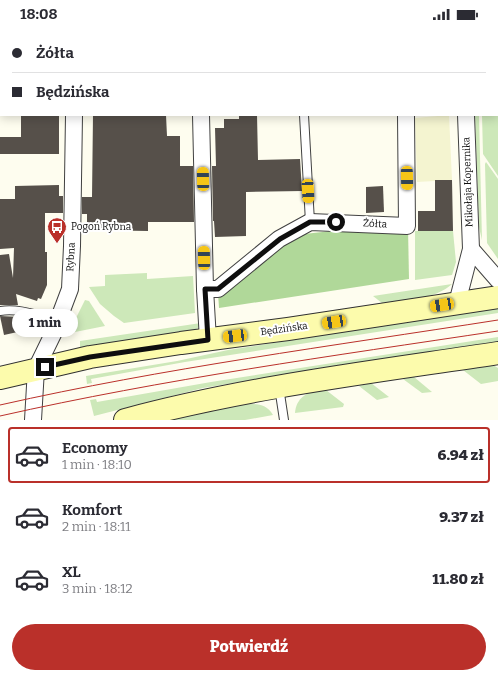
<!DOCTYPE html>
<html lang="pl">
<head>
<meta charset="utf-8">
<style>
	body { margin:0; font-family:Bitter,serif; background:#f7f7f7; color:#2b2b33; height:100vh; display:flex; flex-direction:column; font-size:15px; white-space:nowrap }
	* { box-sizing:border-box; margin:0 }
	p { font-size:13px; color:#7c7c81 }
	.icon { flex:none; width:22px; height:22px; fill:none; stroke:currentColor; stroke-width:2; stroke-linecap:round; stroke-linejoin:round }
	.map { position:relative; height:392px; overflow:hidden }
	.panel { display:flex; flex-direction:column; background:#fff; flex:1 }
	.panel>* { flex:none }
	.top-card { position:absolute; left:0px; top:0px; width:498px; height:88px; box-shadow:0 2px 10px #0003; display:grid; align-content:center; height:88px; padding:0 12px; background:#fff }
	.end { position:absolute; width:18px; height:18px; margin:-9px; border:5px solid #0e0e0e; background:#fff; box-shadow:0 0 0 2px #fff }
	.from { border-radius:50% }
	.bubble { position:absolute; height:28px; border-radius:14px; background:#fff; box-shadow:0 2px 10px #0003; font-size:13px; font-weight:800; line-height:28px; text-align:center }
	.car { position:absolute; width:12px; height:24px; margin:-12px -6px; border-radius:5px; box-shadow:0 0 3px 1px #0007; background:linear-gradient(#f5c518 24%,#345 0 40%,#f5c518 0 76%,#345 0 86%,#f5c518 0) }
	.top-card b { display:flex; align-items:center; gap:14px; height:38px; font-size:15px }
	.top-card b+b { border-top:1px solid #e1e1e2 }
	.top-card i { width:10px; height:10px; background:#2b2b33 }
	ul { padding:7px 0 0; list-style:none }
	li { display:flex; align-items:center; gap:12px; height:56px; margin:0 8px 6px; padding:0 4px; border:2px solid transparent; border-radius:4px }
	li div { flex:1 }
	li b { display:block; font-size:15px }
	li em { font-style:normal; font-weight:800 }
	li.active { border-color:#ba302a }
	li>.icon { width:36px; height:36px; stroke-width:1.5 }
	.cta { display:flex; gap:8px; margin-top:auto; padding:8px 12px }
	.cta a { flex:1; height:46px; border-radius:24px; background:#ba302a; color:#fff; font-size:16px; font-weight:800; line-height:46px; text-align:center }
	.status { display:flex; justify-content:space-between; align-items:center; height:28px; padding:0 20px; background:#fff; direction:ltr }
	.status svg { height:11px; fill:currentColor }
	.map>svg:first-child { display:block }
	.farmland { fill:#f4f4d0 }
	.green { fill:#cde8b9 }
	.forest { fill:#b0d899 }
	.building { fill:#56504a }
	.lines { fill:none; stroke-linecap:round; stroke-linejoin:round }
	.lane-casing { stroke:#414141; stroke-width:10 }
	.street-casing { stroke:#414141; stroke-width:18 }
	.secondary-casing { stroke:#303030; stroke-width:24 }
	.lane { stroke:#fff; stroke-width:8 }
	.street { stroke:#fff; stroke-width:16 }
	.secondary { stroke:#fcfbac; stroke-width:22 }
	.tram { stroke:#ba302a; stroke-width:1 }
	.route { stroke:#0e0e0e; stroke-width:5 }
	.labels { text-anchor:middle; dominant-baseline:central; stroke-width:4; stroke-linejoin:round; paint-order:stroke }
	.street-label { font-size:10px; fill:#0e0e0e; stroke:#fff }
	.poi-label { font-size:10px; fill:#0e0e0e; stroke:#fff; text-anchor:start }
</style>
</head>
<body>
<div class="status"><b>18:08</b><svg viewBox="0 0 49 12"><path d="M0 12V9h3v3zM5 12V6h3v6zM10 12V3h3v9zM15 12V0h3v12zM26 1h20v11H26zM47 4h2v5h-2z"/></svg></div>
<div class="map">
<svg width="498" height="392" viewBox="0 0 498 392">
	<rect width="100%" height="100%" fill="#fefdef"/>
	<path class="farmland" d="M449,87L452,152L417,154L415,90Z"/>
	<g class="green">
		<path d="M497,47H498V148L483,126L482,87H497Z"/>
		<path d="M475,87H479L482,212L479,199Z"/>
		<path d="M486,134L498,151V231L487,215L485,136Z"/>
		<path d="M415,203H453L456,234L452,247L415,252Z"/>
		<path d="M147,245V251L193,248L195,285L124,295L114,288L100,276L89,259L105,258V247Z"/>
		<path d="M452,256C435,272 405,271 382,275L373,268Z"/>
		<path d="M85,272L89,273L105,298L75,304L72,298Z"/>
		<path d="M498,280V285L185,334L91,351L92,355L87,356L86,348L177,333L228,322Z"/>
		<path d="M201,295L200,299L194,302L80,321V313Z"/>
		<path d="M498,309V314L307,343L203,360L94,388L90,372L96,371L97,374L211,354Z"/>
		<path d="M493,337L498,340V353L481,356L463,342Z"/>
		<path d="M414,349L432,364L422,365L403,351Z"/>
		<path d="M371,355L389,369L377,372L359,358Z"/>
		<path d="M321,361L326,362L344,376L343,379L295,385C296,370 307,364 321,361Z"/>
		<path d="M243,376C256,376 266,375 273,387L245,392H165Z"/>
	</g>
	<path class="forest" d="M408,200L409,251L219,280L218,265L295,207L350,201Z"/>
	<g class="building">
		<path d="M21,87H59V126H0V109H21Z"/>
		<path d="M93,87H166L167,108H180V138H193L194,194H148V203L87,202V186H82V169H92Z"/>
		<path d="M239,87H257L258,132L300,131L302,163L246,164V208L215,209L214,193H213L212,138H216L215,100H224V91H239Z"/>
		<path d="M435,152H452L453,203H418V183H435Z"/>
		<path d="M59,157V168H63V185H45V224H47V257L41,271L38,270L37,273L16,266L18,277H0V227L9,226L13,250L14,220L0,221V171H15V158Z"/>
		<path d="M383,158L384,184L366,185V159Z"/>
		<path d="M0,288L20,289L22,303L4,307Z"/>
	</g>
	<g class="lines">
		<g class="lane-casing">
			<g id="lane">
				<path d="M304,87L310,194"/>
				<path d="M0,283C21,280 38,288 58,292"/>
				<path d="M279,359L284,392"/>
			</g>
		</g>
		<g class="street-casing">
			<g id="street">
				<path d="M201,0V1"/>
				<path d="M405,0V1"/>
				<path d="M463,0V1"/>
				<path d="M76,1V0"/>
				<path d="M201,87L205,261L208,312"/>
				<path d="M471,221L498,252"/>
				<path d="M205,261H218L279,211L310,194L407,198L406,87"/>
				<path d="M457,275L471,221L466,87"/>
				<path d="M33,392L36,341L53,306L70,261L72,218L74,87"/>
			</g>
		</g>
		<g class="secondary-casing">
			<g id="secondary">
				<path d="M0,350L90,329L181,315L288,301L498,269"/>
				<path d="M125,392C247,359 373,344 498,325"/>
			</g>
		</g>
		<use href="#lane" class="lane"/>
		<use href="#street" class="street"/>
		<use href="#secondary" class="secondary"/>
		<g class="tram">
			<path d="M0,377C164,340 332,318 498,292"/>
			<path d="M0,388C164,351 332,328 498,303"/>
		</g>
	</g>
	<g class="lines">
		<path class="route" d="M45,339L90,329L208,312L205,261H218L280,211L310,194H336"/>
	</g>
	<defs>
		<g id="bus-pin" transform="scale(1)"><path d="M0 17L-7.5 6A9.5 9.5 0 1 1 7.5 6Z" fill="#ba302a" stroke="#fff"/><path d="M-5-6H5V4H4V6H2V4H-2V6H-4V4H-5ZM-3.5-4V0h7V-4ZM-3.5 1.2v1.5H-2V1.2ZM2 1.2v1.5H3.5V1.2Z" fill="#fff"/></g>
	</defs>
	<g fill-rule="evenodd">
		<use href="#bus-pin" x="57" y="199"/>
	</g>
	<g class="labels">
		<g class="street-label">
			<text transform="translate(468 154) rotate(-92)">Mikołaja Kopernika</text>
			<text transform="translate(375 196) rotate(3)">Żółta</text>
			<text transform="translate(71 229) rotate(-87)">Rybna</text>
			<text transform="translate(284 301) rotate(-8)">Będzińska</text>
		</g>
		<g class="poi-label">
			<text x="71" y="199">Pogoń Rybna</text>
		</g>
	</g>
</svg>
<i class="end from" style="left:336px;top:194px"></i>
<i class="end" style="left:45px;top:339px"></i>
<div class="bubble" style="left:12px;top:281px;width:66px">1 min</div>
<i class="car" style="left:407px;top:150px;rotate:179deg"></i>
<i class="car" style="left:203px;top:151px;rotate:359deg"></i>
<i class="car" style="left:308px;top:163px;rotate:177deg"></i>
<i class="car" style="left:204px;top:230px;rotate:359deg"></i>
<i class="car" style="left:442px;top:277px;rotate:261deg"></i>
<i class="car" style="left:334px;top:294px;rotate:261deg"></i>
<i class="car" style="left:235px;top:308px;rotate:263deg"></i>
<div class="top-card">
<b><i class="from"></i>Żółta</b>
<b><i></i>Będzińska</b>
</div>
</div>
<section class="panel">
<ul>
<li class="active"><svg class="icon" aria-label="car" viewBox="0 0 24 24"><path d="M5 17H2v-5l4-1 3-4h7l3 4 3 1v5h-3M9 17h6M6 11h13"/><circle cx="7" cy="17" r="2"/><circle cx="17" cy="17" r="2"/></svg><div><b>Economy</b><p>1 min · 18:10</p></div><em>6.94 zł</em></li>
<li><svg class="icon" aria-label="car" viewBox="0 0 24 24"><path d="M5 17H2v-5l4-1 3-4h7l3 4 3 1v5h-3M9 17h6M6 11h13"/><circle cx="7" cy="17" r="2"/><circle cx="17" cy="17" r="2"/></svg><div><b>Komfort</b><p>2 min · 18:11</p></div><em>9.37 zł</em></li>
<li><svg class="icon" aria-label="car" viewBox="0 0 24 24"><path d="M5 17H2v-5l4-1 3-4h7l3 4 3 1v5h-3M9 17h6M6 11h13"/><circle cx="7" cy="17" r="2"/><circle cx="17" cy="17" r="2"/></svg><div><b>XL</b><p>3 min · 18:12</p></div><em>11.80 zł</em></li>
</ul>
<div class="cta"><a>Potwierdź</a></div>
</section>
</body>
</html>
